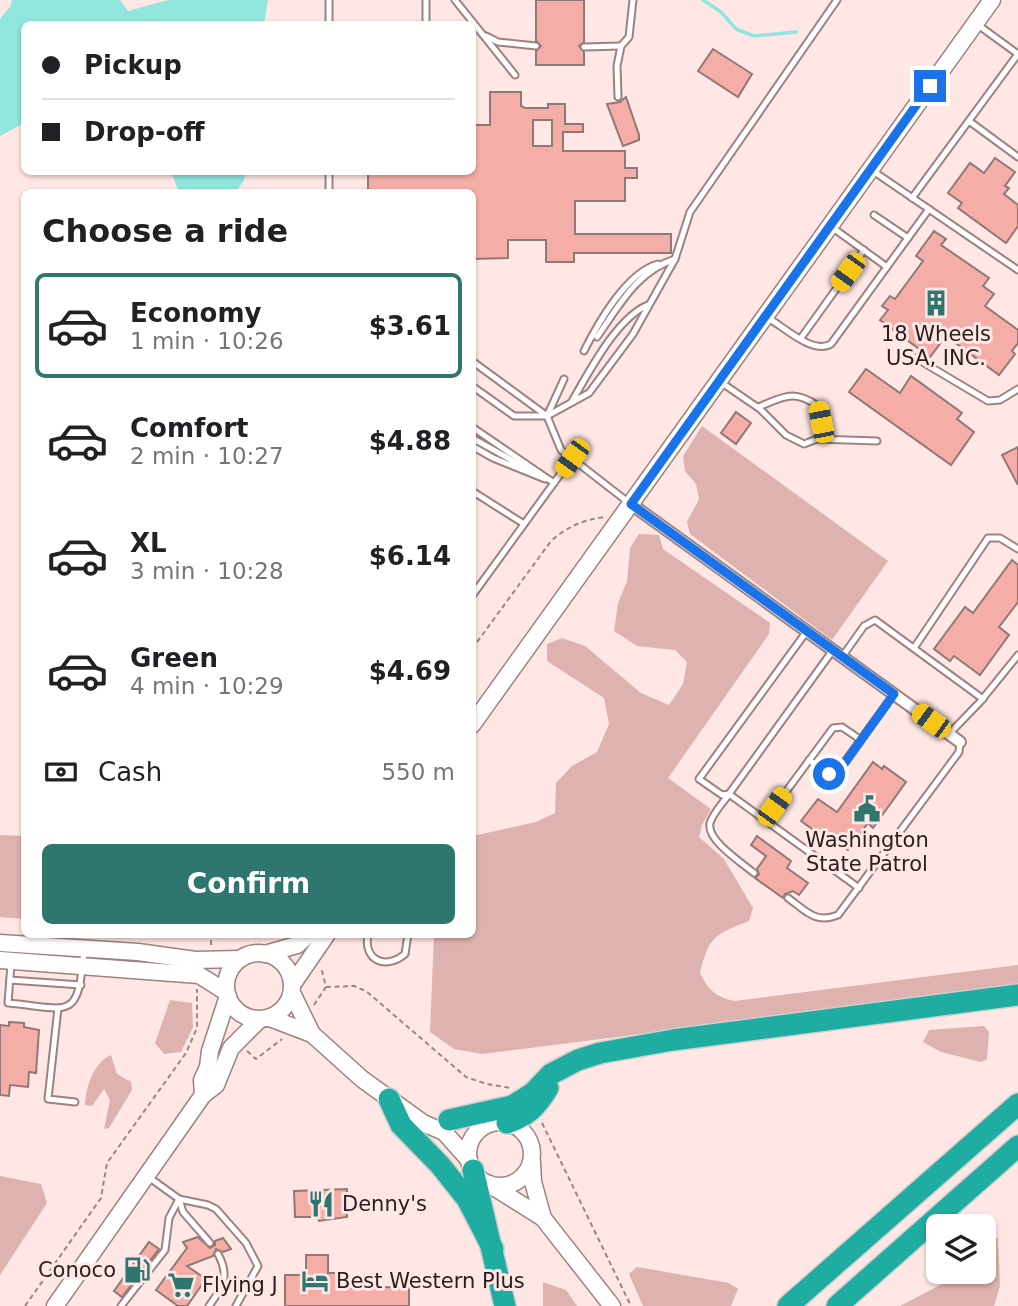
<!DOCTYPE html>
<html lang="en">
<head>
<meta charset="utf-8">
<style>
	body { margin:0; font-family:"DejaVu Sans",sans-serif; background:#f6f6f6; color:#202124; height:100vh; display:flex; flex-direction:column; font-size:26px; white-space:nowrap }
	* { box-sizing:border-box; margin:0 }
	p { font-size:23px; color:#757577 }
	.icon { flex:none; width:38px; height:38px; fill:none; stroke:currentColor; stroke-width:2; stroke-linecap:round; stroke-linejoin:round }
	.map { position:relative; flex:1; overflow:hidden }
	.side { position:absolute; left:21px; top:189px; width:455px; height:749px; display:flex; flex-direction:column; background:#fff; border-radius:10px; box-shadow:0 2px 5px #0004 }
	.side>* { flex:none }
	.hud { position:absolute; left:21px; top:21px; width:455px; height:154px; border-radius:10px; box-shadow:0 2px 5px #0004; display:grid; align-content:center; height:154px; padding:0 21px; background:#fff }
	.controls { position:absolute; left:926px; top:1214px; display:grid; gap:14px }
	.controls a { display:grid; place-items:center; width:70px; height:70px; border-radius:10px; background:#fff; box-shadow:0 2px 5px #0004; font-size:35px }
	.end { position:absolute; width:32px; height:32px; margin:-16px; border:9px solid #1a73e8; background:#fff; box-shadow:0 0 0 4px #fff }
	.from { border-radius:50% }
	.car { position:absolute; width:21px; height:42px; margin:-21px -10px; border-radius:9px; box-shadow:0 0 5px 2px #0007; background:linear-gradient(#f5c518 24%,#345 0 40%,#f5c518 0 76%,#345 0 86%,#f5c518 0) }
	.hud b { display:flex; align-items:center; gap:24px; height:66px; font-size:26px }
	.hud b+b { border-top:2px solid #e0e0e0 }
	.hud i { width:18px; height:18px; background:#202124 }
	ul { padding:0; list-style:none }
	li { display:flex; align-items:center; gap:21px; height:105px; margin:0 14px 10px; padding:0 7px; border:4px solid transparent; border-radius:10px }
	li div { flex:1 }
	li b { display:block; font-size:26px }
	li em { font-style:normal; font-weight:700 }
	li.active { border-color:#2e766e }
	li>.icon { width:63px; height:63px; stroke-width:1.5 }
	h2 { padding:0 21px; font-size:32px; line-height:84px }
	.pay { display:flex; align-items:center; gap:18px; height:77px; padding:0 21px; font-size:26px }
	.pay p { margin-inline-start:auto }
	.cta { display:flex; gap:14px; margin-top:auto; padding:14px 21px }
	.cta a { flex:1; height:80px; border-radius:10px; background:#2e766e; color:#fff; font-size:28px; font-weight:700; line-height:80px; text-align:center }
	.map>svg:first-child { display:block }
	.green { fill:#deb2ae }
	.water { fill:#90e6dc }
	.lines { fill:none; stroke-linecap:round; stroke-linejoin:round }
	.stream { stroke:#90e6dc; stroke-width:3.5 }
	.building { fill:#f5aea7; stroke:#927875; stroke-width:2; fill-rule:evenodd }
	.lane-casing { stroke:#9d827f; stroke-width:9 }
	.street-casing { stroke:#9d827f; stroke-width:14 }
	.secondary-casing { stroke:#9d827f; stroke-width:19 }
	.highway-casing { stroke:#d0cece; stroke-width:24 }
	.path { stroke:#988784; stroke-width:2; stroke-dasharray:5 3.5; stroke-linecap:butt }
	.lane { stroke:#fff; stroke-width:5 }
	.street { stroke:#fff; stroke-width:10 }
	.secondary { stroke:#fff; stroke-width:16 }
	.highway { stroke:#1fada1; stroke-width:21 }
	.route { stroke:#1a73e8; stroke-width:9 }
	.labels { text-anchor:middle; dominant-baseline:central; stroke-width:6; stroke-linejoin:round; paint-order:stroke }
	.poi-label { font-size:21px; fill:#2b201f; stroke:#fee7e4; text-anchor:start }
</style>
</head>
<body>
<div class="map">
<svg width="1018" height="1306" viewBox="0 0 1018 1306">
	<rect width="100%" height="100%" fill="#fee7e4"/>
	<g class="green">
		<path d="M702,426L888,561L832,640L690,534L687,522L699,499L696,484L685,471L683,456Z"/>
		<path d="M639,534L659,535L663,549L770,623L769,634L668,778L711,809L702,825L699,837L724,859L753,908L749,921C714,935 709,936 700,973C709,991 716,997 735,1001L1018,965V986L482,1054L454,1049L430,1032L434,935L472,934L473,836L536,822L555,813L556,783L572,766L597,752L609,724L604,698L547,661V644L562,638L585,646L641,693L669,705L683,684L687,662L675,650L637,646L614,631L618,603L627,581L630,548Z"/>
		<path d="M0,835L24,836V919L0,917Z"/>
		<path d="M170,1000L192,1003L193,1027L181,1052L164,1054L155,1043Z"/>
		<path d="M984,1026L989,1032L987,1059L981,1062L941,1052L923,1042L929,1030Z"/>
		<path d="M111,1055L117,1074L131,1082L132,1090L109,1128L104,1129L110,1100L104,1089L92,1106L85,1105C86,1087 93,1063 111,1055Z"/>
		<path d="M0,1176L41,1184L47,1203L0,1275Z"/>
		<path d="M998,1238L1000,1286L994,1306H900L965,1272H984L985,1240Z"/>
		<path d="M637,1267L729,1283L738,1289L731,1306H643L629,1274Z"/>
		<path d="M543,1282L566,1290L577,1306H543Z"/>
	</g>
	<g class="water">
		<path d="M12,0H120L128,11L168,0H268L264,24H24V123L0,136V19L10,7Z"/>
		<path d="M171,172H246L244,180L236,192H179Z"/>
	</g>
	<g class="lines">
		<path class="stream" d="M703,0L721,12L736,29L754,36L796,32"/>
	</g>
	<g class="building">
		<path d="M536,0H584V42L579,46L584,52V65H536V51L541,46L536,41Z"/>
		<path d="M713,49L752,74L738,97L698,71Z"/>
		<path d="M490,92H521V106L525,108H548V104H565V124H583V132H563V151H625V168H637V178H625V201H575V234H671V253H574V262H546V240H508V258L472,259V192H368V172H472V125H490ZM533,120H552V146H533Z"/>
		<path d="M626,97L639,135V140L623,146L607,104L620,102Z"/>
		<path d="M995,158L1015,172L1005,186L1009,188L1004,194L1018,205V226L1006,243L958,208L962,203L948,193L970,163L984,173Z"/>
		<path d="M934,231L946,239L941,245L989,278L983,286L994,294L985,306L1018,330V343L1012,351L1015,354L999,375L946,336L930,357L880,320L888,310L882,306L890,296L895,299L923,261L916,256Z"/>
		<path d="M866,369L900,393L911,376L962,413L957,419L974,432L951,465L849,392Z"/>
		<path d="M736,412L751,423L736,444L721,433Z"/>
		<path d="M1018,447V485L1002,455Z"/>
		<path d="M1012,560L1018,565V602L999,627L1009,635L980,675L954,656L950,661L934,649L965,607L973,613Z"/>
		<path d="M873,762L882,769L884,766L906,782L873,828L868,823L848,850L839,844L837,847L801,821L818,799L837,812Z"/>
		<path d="M757,836L791,861L787,868L808,883L799,895L793,891L785,894L783,898L755,878L759,874L757,869L766,856L751,845Z"/>
		<path d="M9,1022L24,1023V1027L39,1030L36,1073L29,1072L28,1087L10,1085L9,1096L0,1095V1025L9,1026Z"/>
		<path d="M347,1189V1217L319,1221L318,1217H295L294,1191Z"/>
		<path d="M198,1237L210,1248L215,1245V1241L223,1238L231,1249L223,1252L216,1249L213,1256L187,1266L206,1279L187,1306H178L156,1290L187,1248L183,1242Z"/>
		<path d="M149,1242L159,1249L122,1297L114,1291Z"/>
		<path d="M306,1255H328V1273H346V1288L394,1287V1273H409V1306H285V1275H306Z"/>
	</g>
	<g class="lines">
		<g class="lane-casing">
			<g id="lane">
				<path d="M329,0V24"/>
				<path d="M426,0V24"/>
				<path d="M455,0L515,75"/>
				<path d="M978,25L1018,54"/>
				<path d="M486,36L498,42L536,46"/>
				<path d="M584,47L621,46"/>
				<path d="M618,97L617,66L621,46L629,37L633,0"/>
				<path d="M969,121L1018,157"/>
				<path d="M873,171L1018,270"/>
				<path d="M329,172V192"/>
				<path d="M912,198L1018,54"/>
				<path d="M874,215L908,238"/>
				<path d="M833,228L887,267"/>
				<path d="M768,318C784,327 813,355 831,344L929,209"/>
				<path d="M597,337C619,306 637,271 675,259"/>
				<path d="M801,338L864,250"/>
				<path d="M584,351C598,323 627,272 658,264"/>
				<path d="M914,357L988,401L1000,400L1018,389"/>
				<path d="M472,361L547,416L561,450L628,502"/>
				<path d="M722,383L760,409L786,435L804,444L817,439L877,441"/>
				<path d="M472,386L514,416H547L589,393L633,334L675,259L690,212L837,0"/>
				<path d="M571,403C588,374 616,318 648,305"/>
				<path d="M758,407C784,397 793,389 818,406L821,422L817,439"/>
				<path d="M547,416L564,379"/>
				<path d="M472,427L554,483"/>
				<path d="M472,438L533,472"/>
				<path d="M472,446L493,458L545,479"/>
				<path d="M472,491L524,524"/>
				<path d="M472,596L572,458"/>
				<path d="M914,648L988,538H1000L1018,549"/>
				<path d="M833,650L729,794L859,888"/>
				<path d="M842,657L864,626L875,620L983,699"/>
				<path d="M949,734L980,702L1018,655"/>
				<path d="M809,760L829,774H836L894,694"/>
				<path d="M765,820L833,728L842,727L861,740"/>
				<path d="M754,873C742,863 706,840 710,823C713,813 723,803 729,794L722,795L699,779L807,631"/>
				<path d="M788,898C806,911 815,924 838,915L959,752L960,742"/>
				<path d="M368,934C363,961 386,970 405,954L408,934"/>
				<path d="M11,964L8,1003C71,1009 78,1022 84,950"/>
				<path d="M10,980L81,985"/>
				<path d="M58,1008L48,1099L75,1102"/>
				<path d="M147,1176L179,1199L208,1205L216,1209L246,1243L258,1266L236,1306"/>
				<path d="M179,1199L183,1212L210,1243"/>
				<path d="M121,1306L165,1250L169,1218L179,1199"/>
				<path d="M209,1306C223,1287 230,1276 218,1254"/>
			</g>
		</g>
		<g class="street-casing">
			<path id="street" d="M631,504L960,742"/>
		</g>
		<g class="secondary-casing">
			<g id="secondary">
				<path d="M472,725L992,0"/>
				<path d="M0,943L138,952L195,960L240,959"/>
				<circle cx="259" cy="986" r="33"/>
				<path d="M265,954L297,945L309,934"/>
				<path d="M0,960L199,975L226,992"/>
				<path d="M292,985L327,934"/>
				<path d="M292,993L312,1034L362,1079L423,1123L444,1132L469,1160"/>
				<path d="M270,1018L312,1034"/>
				<path d="M203,1095L202,1080L208,1067L210,1051L228,996"/>
				<circle cx="500" cy="1154" r="32"/>
				<path d="M532,1162L533,1182L543,1218L612,1306"/>
				<path d="M489,1184L543,1218"/>
				<path d="M55,1306L203,1095L216,1085L231,1048L259,1020"/>
			</g>
		</g>
		<g class="highway-casing">
			<g id="highway">
				<path d="M389,1099L401,1125L440,1165L467,1199L493,1249"/>
				<path d="M449,1120L512,1106L533,1093L551,1074L578,1060L600,1053L673,1040L1018,995"/>
				<path d="M507,1123C528,1116 537,1106 548,1088"/>
				<path d="M473,1170L505,1306"/>
				<path d="M788,1306L1018,1104"/>
				<path d="M837,1306L1018,1146"/>
			</g>
		</g>
		<g class="path">
			<path d="M472,649L551,541C568,526 583,520 605,517"/>
			<path d="M211,945V936L219,934"/>
			<path d="M326,987L354,986L366,991L466,1077L487,1084L511,1088"/>
			<path d="M314,1005L326,987L321,967"/>
			<path d="M247,1051L256,1059L282,1039"/>
			<path d="M542,1123L631,1306"/>
			<path d="M25,1306L101,1198L107,1163L186,1053L197,1028V989"/>
		</g>
		<use href="#lane" class="lane"/>
		<use href="#street" class="street"/>
		<use href="#secondary" class="secondary"/>
		<use href="#highway" class="highway"/>
	</g>
	<g class="lines">
		<path class="route" d="M829,774L839,771L894,694L631,504L930,86"/>
	</g>
	<defs>
		<g id="building-bare" transform="scale(2.1)"><path d="M-4-6H4V6H1V3H-1V6H-4ZM-2.5-4.3h1.7v1.8h-1.7ZM.8-4.3h1.7v1.8H.8ZM-2.5-1h1.7V.8h-1.7ZM.8-1h1.7V.8H.8Z" fill="#2e766e" stroke="#fee7e4" stroke-width="2.5" paint-order="stroke"/></g>
		<g id="civic-bare" transform="scale(2.1)"><path d="M-.6-6.5H3V-4.5H.6V-3L4-1V1h2V6H-6V1h2V-1L-.6-3ZM-1.2 2.5V6h2.4V2.5Z" fill="#2e766e" stroke="#fee7e4" stroke-width="2.5" paint-order="stroke"/></g>
		<g id="restaurant-bare" transform="scale(2.1)"><path d="M-5-6h1v4h1v-4h1v4h1v-4h1v5L-1.5 .5V6h-2V.5L-5-1ZM5-6V6H3V1.5H1.5Q1.5-4 5-6Z" fill="#2e766e" stroke="#fee7e4" stroke-width="2.5" paint-order="stroke"/></g>
		<g id="fuel-bare" transform="scale(2.1)"><path d="M-5.5-6h7V0h2V4h1.3V-2.5L3-4.5l.8-.8L6-3V5H2.5V1h-1V6h-7ZM-4.2-4.7v3.2H.2V-4.7Z" fill="#2e766e" stroke="#fee7e4" stroke-width="2.5" paint-order="stroke"/></g>
		<g id="hotel-bare" transform="scale(2.1)"><path d="M-6-4.5h1.5V1H6V5H4.5V3h-9V5H-6ZM-4 0a1.8 1.8 0 1 1 3.6 0ZM.5 0V-2.5h3Q6-2.5 6 0Z" fill="#2e766e" stroke="#fee7e4" stroke-width="2.5" paint-order="stroke"/></g>
		<g id="supermarket-bare" transform="scale(2.1)"><path d="M-6-5.5h2.5l.6 2H6L4.5 2H-2.5L-4.4-4H-6ZM-1.5 3.2a1.3 1.3 0 1 0 .1 0ZM3 3.2a1.3 1.3 0 1 0 .1 0Z" fill="#2e766e" stroke="#fee7e4" stroke-width="2.5" paint-order="stroke"/></g>
	</defs>
	<g fill-rule="evenodd">
		<use href="#building-bare" x="936" y="303"/>
		<use href="#civic-bare" x="867" y="809"/>
		<use href="#restaurant-bare" x="321" y="1204"/>
		<use href="#fuel-bare" x="137" y="1270"/>
		<use href="#hotel-bare" x="315" y="1281"/>
		<use href="#supermarket-bare" x="181" y="1285"/>
	</g>
	<g class="labels">
		<g class="poi-label">
			<text x="936" y="334" text-anchor="middle">18 Wheels<tspan x="936" dy="24">USA, INC.</tspan></text>
			<text x="867" y="840" text-anchor="middle">Washington<tspan x="867" dy="24">State Patrol</tspan></text>
			<text x="342" y="1204">Denny's</text>
			<text x="116" y="1270" text-anchor="end">Conoco</text>
			<text x="336" y="1281">Best Western Plus</text>
			<text x="202" y="1285">Flying J</text>
		</g>
	</g>
</svg>
<div class="controls">
<a><svg class="icon" aria-label="layers" viewBox="0 0 24 24"><path d="M12 4l9 5-9 5-9-5zM3 14l9 5 9-5"/></svg></a>
</div>
<i class="end from" style="left:829px;top:774px"></i>
<i class="end" style="left:930px;top:86px"></i>
<i class="car" style="left:848px;top:272px;rotate:216deg"></i>
<i class="car" style="left:821px;top:422px;rotate:349deg"></i>
<i class="car" style="left:572px;top:458px;rotate:216deg"></i>
<i class="car" style="left:931px;top:721px;rotate:306deg"></i>
<i class="car" style="left:774px;top:807px;rotate:36deg"></i>
<div class="hud">
<b><i class="from"></i>Pickup</b>
<b><i></i>Drop-off</b>
</div>
<section class="side">
<h2>Choose a ride</h2>
<ul>
<li class="active"><svg class="icon" aria-label="car" viewBox="0 0 24 24"><path d="M5 17H2v-5l4-1 3-4h7l3 4 3 1v5h-3M9 17h6M6 11h13"/><circle cx="7" cy="17" r="2"/><circle cx="17" cy="17" r="2"/></svg><div><b>Economy</b><p>1 min · 10:26</p></div><em>$3.61</em></li>
<li><svg class="icon" aria-label="car" viewBox="0 0 24 24"><path d="M5 17H2v-5l4-1 3-4h7l3 4 3 1v5h-3M9 17h6M6 11h13"/><circle cx="7" cy="17" r="2"/><circle cx="17" cy="17" r="2"/></svg><div><b>Comfort</b><p>2 min · 10:27</p></div><em>$4.88</em></li>
<li><svg class="icon" aria-label="car" viewBox="0 0 24 24"><path d="M5 17H2v-5l4-1 3-4h7l3 4 3 1v5h-3M9 17h6M6 11h13"/><circle cx="7" cy="17" r="2"/><circle cx="17" cy="17" r="2"/></svg><div><b>XL</b><p>3 min · 10:28</p></div><em>$6.14</em></li>
<li><svg class="icon" aria-label="car" viewBox="0 0 24 24"><path d="M5 17H2v-5l4-1 3-4h7l3 4 3 1v5h-3M9 17h6M6 11h13"/><circle cx="7" cy="17" r="2"/><circle cx="17" cy="17" r="2"/></svg><div><b>Green</b><p>4 min · 10:29</p></div><em>$4.69</em></li>
</ul>
<div class="pay"><svg class="icon" aria-label="cash" viewBox="0 0 24 24"><path d="M3 7h18v10H3z"/><circle cx="12" cy="12" r="2"/></svg>Cash<p>550 m</p></div>
<div class="cta"><a>Confirm</a></div>
</section>
</div>
</body>
</html>
